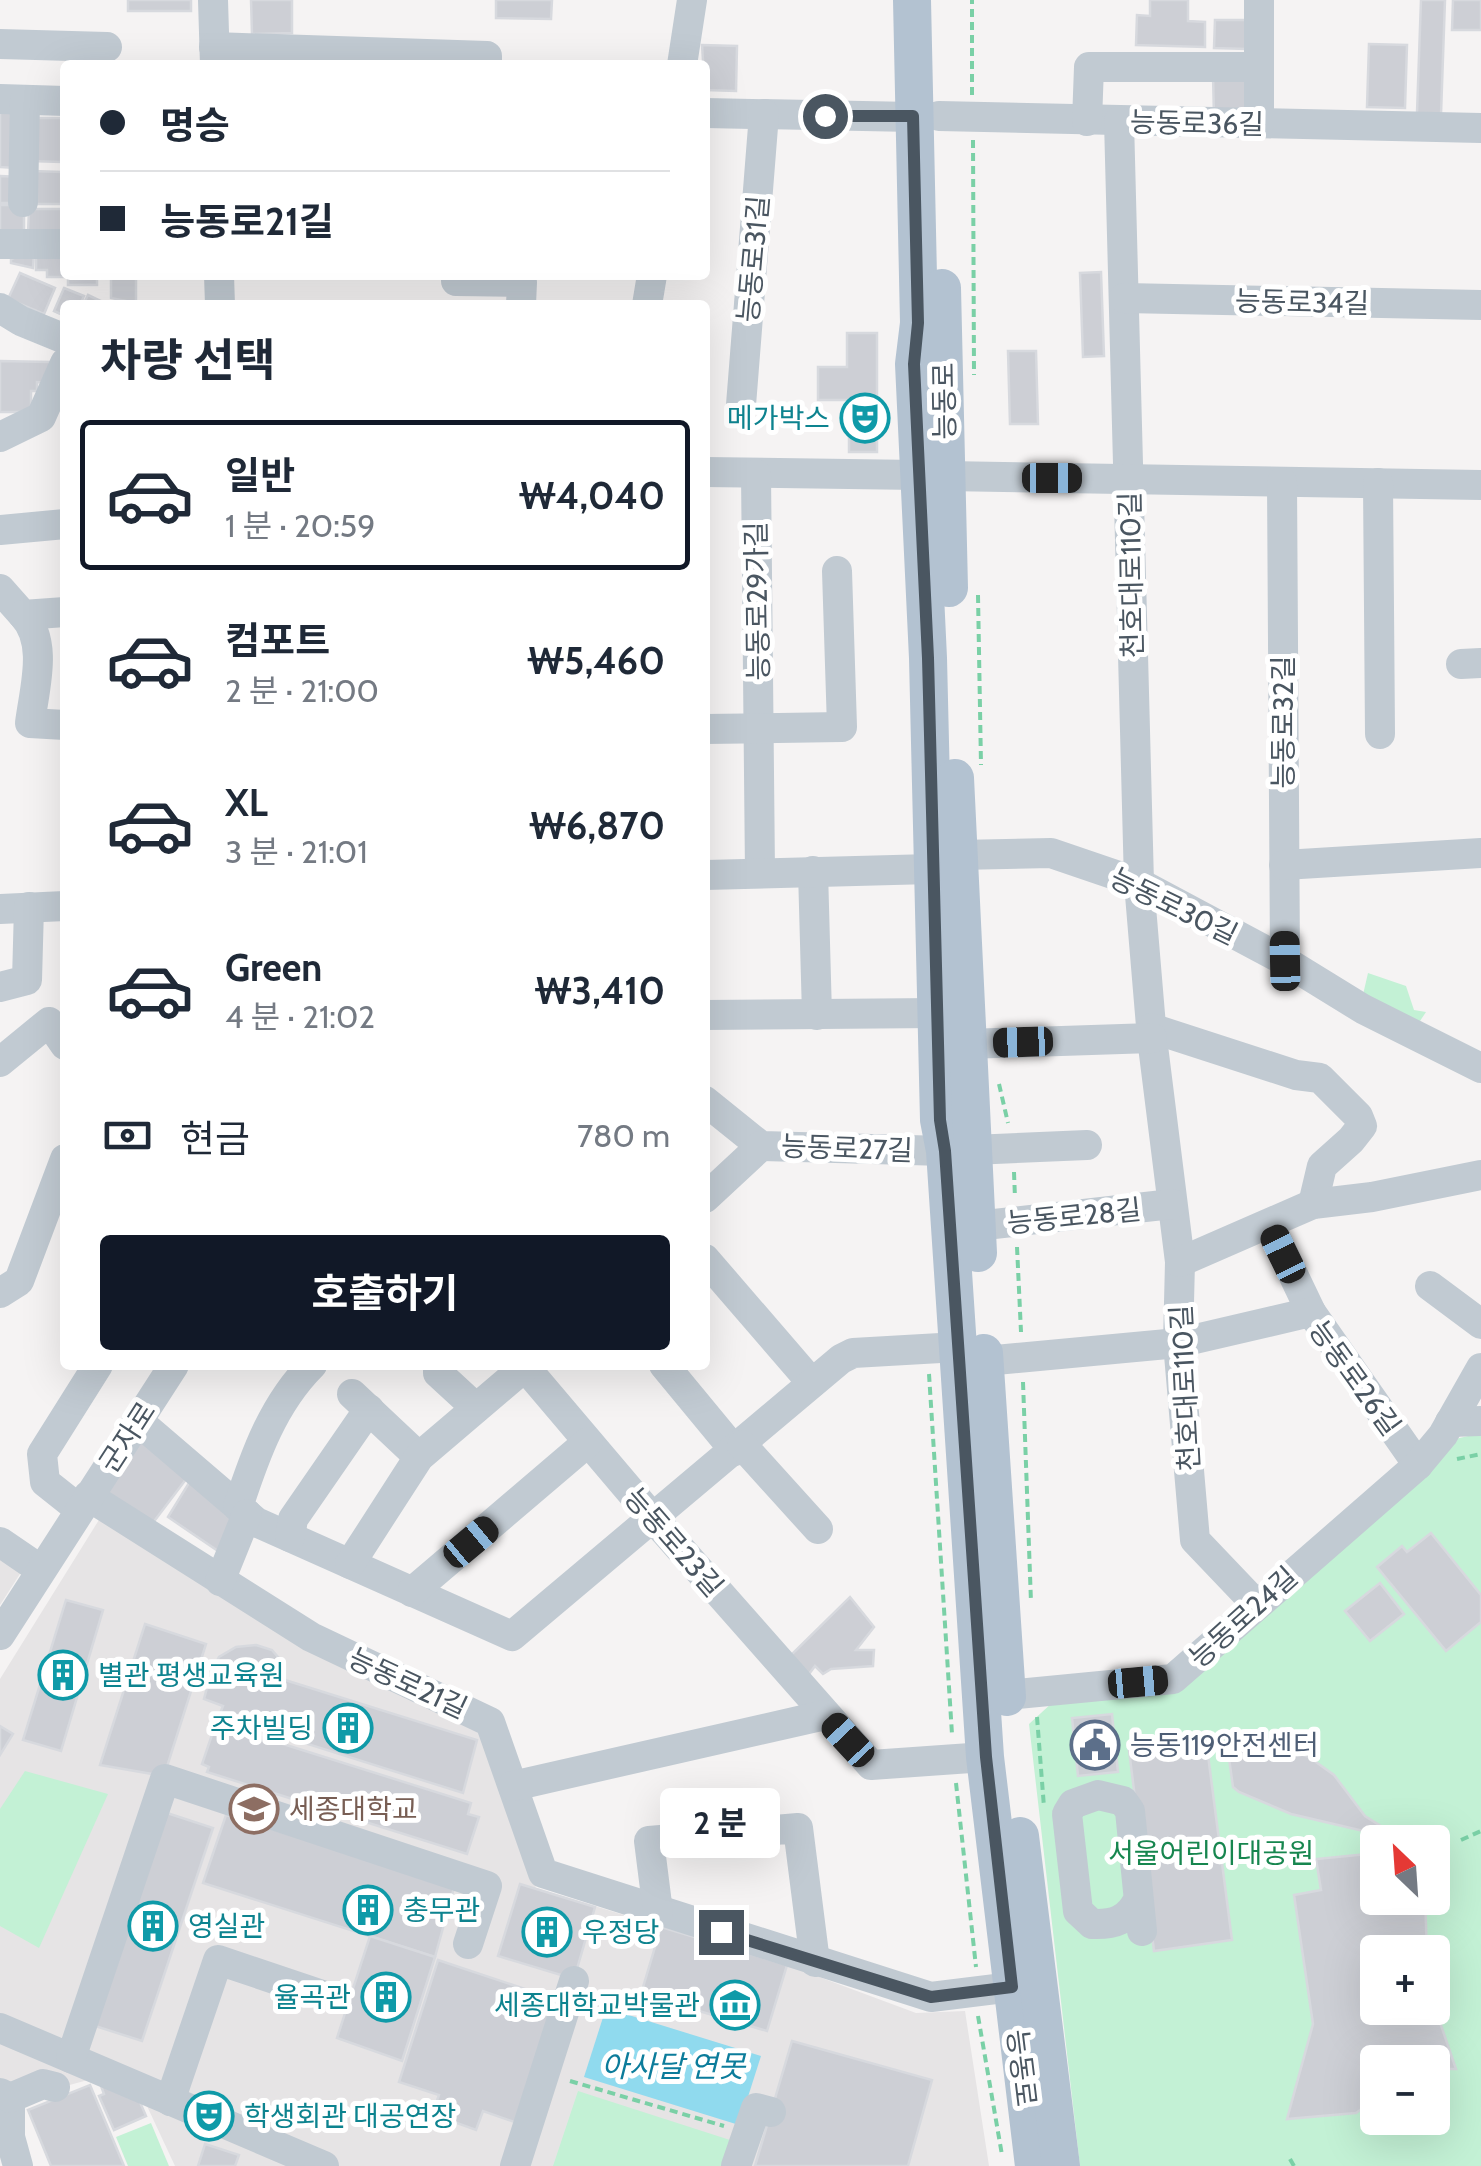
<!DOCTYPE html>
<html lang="ko">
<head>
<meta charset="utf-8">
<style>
	body { margin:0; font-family:Cabin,"Noto Sans KR",sans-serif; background:#f2f2f3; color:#1f2937; height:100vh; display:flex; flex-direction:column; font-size:38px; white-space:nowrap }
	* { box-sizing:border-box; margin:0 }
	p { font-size:32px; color:#747a83 }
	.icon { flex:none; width:55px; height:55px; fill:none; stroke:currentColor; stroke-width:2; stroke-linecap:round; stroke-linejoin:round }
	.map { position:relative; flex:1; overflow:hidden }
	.side { position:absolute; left:60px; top:300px; width:650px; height:1070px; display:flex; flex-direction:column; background:#fff; border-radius:10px; box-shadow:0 10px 40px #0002 }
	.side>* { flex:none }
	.hud { position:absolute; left:60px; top:60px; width:650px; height:220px; border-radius:10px; box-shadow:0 10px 40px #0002; display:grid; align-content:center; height:220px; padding:0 40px; background:#fff }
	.needle { width:65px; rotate:335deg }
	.buttons { position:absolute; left:1360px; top:1825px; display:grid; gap:20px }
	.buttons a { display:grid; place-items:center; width:90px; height:90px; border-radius:10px; background:#fff; box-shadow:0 10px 40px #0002; font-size:50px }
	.end { position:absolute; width:45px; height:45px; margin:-22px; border:12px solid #4a5661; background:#fff; box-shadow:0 0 0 5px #fff }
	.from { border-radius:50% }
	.bubble { position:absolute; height:70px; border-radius:10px; background:#fff; box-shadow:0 10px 40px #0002; font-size:32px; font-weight:700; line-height:70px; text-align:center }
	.car { position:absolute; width:30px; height:60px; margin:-30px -15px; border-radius:12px; box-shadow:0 0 8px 2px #0007; background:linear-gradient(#222 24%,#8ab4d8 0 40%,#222 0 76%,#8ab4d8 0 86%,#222 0) }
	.hud b { display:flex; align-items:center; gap:35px; height:95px; font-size:38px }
	.hud b+b { border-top:2px solid #e0e1e3 }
	.hud i { width:25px; height:25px; background:#1f2937 }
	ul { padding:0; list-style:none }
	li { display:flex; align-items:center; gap:30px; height:150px; margin:0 20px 15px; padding:0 20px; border:5px solid transparent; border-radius:10px }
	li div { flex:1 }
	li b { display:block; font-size:38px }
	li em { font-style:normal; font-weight:700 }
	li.current { border-color:#111827 }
	li>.icon { width:90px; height:90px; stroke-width:1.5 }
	h2 { padding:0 40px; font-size:45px; line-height:120px }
	.pay { display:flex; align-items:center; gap:25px; height:110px; padding:0 40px; font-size:38px }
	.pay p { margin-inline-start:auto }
	.action { display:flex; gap:20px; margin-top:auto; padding:20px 40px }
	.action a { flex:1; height:115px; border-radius:10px; background:#111827; color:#fff; font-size:40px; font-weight:700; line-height:115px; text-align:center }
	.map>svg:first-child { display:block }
	.education { fill:#e6e4e5 }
	.green { fill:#c3f1d5; fill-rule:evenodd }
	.water { fill:#90daee }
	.building { fill:#cdcfd5; stroke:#d7d9de; stroke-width:2.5 }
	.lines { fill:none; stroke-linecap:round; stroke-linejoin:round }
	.path { stroke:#7ad0a6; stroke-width:4; stroke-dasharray:8 5; stroke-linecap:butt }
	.minor { stroke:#c1cad2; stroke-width:30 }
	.major { stroke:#b3c2d1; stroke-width:38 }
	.route { stroke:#4a5661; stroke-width:12 }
	.labels { text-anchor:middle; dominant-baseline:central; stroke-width:10; stroke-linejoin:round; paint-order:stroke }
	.street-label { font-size:28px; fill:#4a5661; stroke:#fff }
	.culture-label { font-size:28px; fill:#0d838f; stroke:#fff; text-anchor:start }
	.service-label { font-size:28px; fill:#4e5e75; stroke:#fff; text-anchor:start }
	.education-label { font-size:28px; fill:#785e54; stroke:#fff; text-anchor:start }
	.park-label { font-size:28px; fill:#17864f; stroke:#fff }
	.water-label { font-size:30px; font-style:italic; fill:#0c7c9b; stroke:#fff }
</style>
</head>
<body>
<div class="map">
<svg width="1481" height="2166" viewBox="0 0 1481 2166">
	<rect width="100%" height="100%" fill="#f5f3f3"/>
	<g class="education">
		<path d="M102,1515L482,1731L536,1888L787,1965L916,2013L965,2011L989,2166H175L140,2091L106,2075L66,2086L15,2088L0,2080V1679Z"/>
		<path d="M0,1549L25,1566L0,1605Z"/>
	</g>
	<g class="green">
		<path d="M1368,973L1406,986L1414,1010L1426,1012L1416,1027L1362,999Z"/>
		<path d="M1481,1433V2166H1080L1029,1724L1053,1702L1180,1689L1451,1440ZM1378,1842H1432V1898H1378ZM1378,1952H1432V2008H1378ZM1378,2062H1432V2118H1378Z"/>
		<path d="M25,1771L108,1794L39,1948L0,1926V1809Z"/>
		<path d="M578,2091L730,2140L721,2166H553Z"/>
		<path d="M151,2123L169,2166H128L116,2137Z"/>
	</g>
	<path class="water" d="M606,2008L761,2056L739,2125L584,2077Z"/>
	<g class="building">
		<rect x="128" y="0" width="63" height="11"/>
		<path d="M251,0H292V33L252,34Z"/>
		<path d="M496,0H552L551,19L496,18Z"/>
		<path d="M1150,0H1188V21L1205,22V47L1136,45L1137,15L1150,16Z"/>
		<path d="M1421,0H1445L1441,114L1417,113Z"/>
		<path d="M1453,0H1481V30H1452Z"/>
		<path d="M1215,20H1247V49L1214,48Z"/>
		<path d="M1369,44L1407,45L1405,108L1367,107Z"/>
		<path d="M702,45L737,46L736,91L705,90Z"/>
		<path d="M1213,75H1248V115L1214,116Z"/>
		<path d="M0,111L16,112L15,168L0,167Z"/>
		<path d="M32,118H62L61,162L30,161Z"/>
		<path d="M32,171L62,172L61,204H31Z"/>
		<path d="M0,176L21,177L20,203H0Z"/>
		<path d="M0,205H24V231L0,236Z"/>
		<path d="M29,209H65L64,235L28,234Z"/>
		<path d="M36,245L61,246L65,277H47V270H36Z"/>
		<path d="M34,251L33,268L11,263V259Z"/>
		<path d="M1101,272L1104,356L1083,357L1080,273Z"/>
		<path d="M20,273L55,288L44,314L8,299Z"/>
		<rect x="68" y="275" width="29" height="10"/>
		<path d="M111,275H136V303L111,298Z"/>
		<path d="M64,288L84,296L80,305H65V316L54,311Z"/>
		<path d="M88,295L109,305H83Z"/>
		<path d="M847,333H877V452H849V400H818V367H847Z"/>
		<path d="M1008,351H1036L1038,424H1010Z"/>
		<path d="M0,361L50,362L49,383L37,382V391H31V412H0Z"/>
		<path d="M139,1427L193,1470L149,1528L96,1494Z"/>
		<path d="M192,1478L240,1516L224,1555L168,1517Z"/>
		<path d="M1431,1533L1481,1595V1622L1446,1651L1377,1567L1402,1546L1407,1552Z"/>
		<path d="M1380,1583L1404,1614L1370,1641L1345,1611Z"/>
		<path d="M850,1597L874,1627L856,1650H874L873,1666L831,1669L823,1674L815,1666L806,1678L788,1658Z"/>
		<path d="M66,1600L103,1610L61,1751L23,1740Z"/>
		<path d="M145,1624L206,1644L164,1776L100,1765Z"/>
		<path d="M256,1645L272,1650L284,1664L285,1680L477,1740L463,1793L219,1716L223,1706L204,1699L211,1673L219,1657L236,1647Z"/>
		<path d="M1112,1714L1118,1772L1078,1776L1072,1718Z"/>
		<path d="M216,1723L471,1803L468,1814L479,1817L467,1854L207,1772L209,1767L202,1764Z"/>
		<path d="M0,1726L13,1734L0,1755Z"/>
		<path d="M1205,1732L1232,1940L1154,1951L1128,1742Z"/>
		<path d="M1245,1743L1286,1749L1309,1757L1334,1775L1365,1816L1384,1828L1407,1836L1410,1842L1291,1814L1239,1792L1233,1787L1227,1744Z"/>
		<path d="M164,1812L213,1828L142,2041L92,2025Z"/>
		<path d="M226,1815L455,1884L435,1957L203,1883Z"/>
		<path d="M1378,1853V1898H1425L1427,1952H1378V2008H1432V1999L1456,2069H1447L1442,2086L1432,2091V2062H1378V2097L1356,2113L1287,2119L1313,2024L1294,1895L1321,1890L1316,1859Z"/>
		<path d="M520,1884L595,1907L574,1979L498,1956Z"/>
		<path d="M661,1927L787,1965L767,2031L641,1994Z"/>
		<path d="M370,1936L435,1957L402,2061L337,2038Z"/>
		<path d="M438,1960L564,2002L523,2125L483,2111L476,2130L432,2114L439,2095L399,2082Z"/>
		<path d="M792,2041L932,2080L908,2166H755Z"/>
		<path d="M100,2083L136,2093L146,2116L114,2130L99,2096L104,2094Z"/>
		<path d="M90,2085L124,2166H51L28,2110Z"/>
		<path d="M205,2144L239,2155L235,2166H198Z"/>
	</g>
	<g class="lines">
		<g class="path">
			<path d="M972,95V0"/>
			<path d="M973,140L974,375"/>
			<path d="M978,595L981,765"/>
			<path d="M999,1084L1008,1123"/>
			<path d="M1014,1172L1015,1198"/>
			<path d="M1017,1247L1021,1332"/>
			<path d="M929,1374L952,1734"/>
			<path d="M1023,1382L1031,1602"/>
			<path d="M1457,1459L1481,1454"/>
			<path d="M1037,1717L1044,1807"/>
			<path d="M956,1783L976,1967"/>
			<path d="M1461,1840L1481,1831"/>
			<path d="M978,2016L1002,2155"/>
			<path d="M570,2081L724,2126"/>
			<path d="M1290,2159L1294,2166"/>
		</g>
		<g class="minor">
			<path d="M213,0L215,65"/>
			<path d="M0,44L107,47"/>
			<path d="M214,47L487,56V65"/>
			<path d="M682,65L692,0"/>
			<path d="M0,99L65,101"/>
			<path d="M705,113L913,117"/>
			<path d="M939,116L1481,128"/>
			<path d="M1087,121L1089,67H1259"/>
			<path d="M1119,121L1139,883L1152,1038L1180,1262L1178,1343L1195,1540L1256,1604"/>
			<path d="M1259,124V0"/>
			<path d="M23,202L25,100"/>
			<path d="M0,244H65"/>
			<path d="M219,275L220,305"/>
			<path d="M456,281L522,282L521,305"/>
			<path d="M1124,298L1481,305"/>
			<path d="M647,305L652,275"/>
			<path d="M0,308L21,321L65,339"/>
			<path d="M741,405L764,114"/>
			<path d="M0,437L41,417L65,363"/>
			<path d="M705,472L918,475"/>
			<path d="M756,474L760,873"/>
			<path d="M946,476L1481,485"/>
			<path d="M1282,482L1285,961"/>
			<path d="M1378,483L1380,734"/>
			<path d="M0,530L65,524"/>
			<path d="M0,589L23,615L65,612"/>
			<path d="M23,615C49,642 34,690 30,723L65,725"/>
			<path d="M1461,664L1481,663"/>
			<path d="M705,729L842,727L837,571"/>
			<path d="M958,855L1051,853L1139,883L1285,961L1363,1009L1481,1068"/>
			<path d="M1284,865L1481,853"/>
			<path d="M813,871L817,1015"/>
			<path d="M705,875L931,869"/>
			<path d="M0,909L65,906"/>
			<path d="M0,987L27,980L29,907"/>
			<path d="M705,1015L936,1013"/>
			<path d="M1151,1028L1296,1075L1320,1078L1358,1116L1362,1126L1351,1140L1322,1166L1313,1204"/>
			<path d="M967,1044L1152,1038"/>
			<path d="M0,1062L49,1022L65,1045"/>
			<path d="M705,1101L761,1146L945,1151"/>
			<path d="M972,1150L1087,1145"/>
			<path d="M705,1198L761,1146"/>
			<path d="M1269,1224L1311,1312"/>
			<path d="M976,1226L1172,1204"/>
			<path d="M705,1259L812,1383"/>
			<path d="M1180,1262L1313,1204L1372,1197L1481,1175"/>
			<path d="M1430,1286L1481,1324"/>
			<path d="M0,1293L19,1281L65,1159"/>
			<path d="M985,1361L1178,1343L1311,1312L1418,1465"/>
			<path d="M438,1365V1373L476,1408"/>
			<path d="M664,1365L735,1451"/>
			<path d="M525,1367L653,1518L871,1765L985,1757"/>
			<path d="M352,1394L419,1457"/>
			<path d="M138,1421L256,1522L512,1636L841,1359L853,1353L958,1347"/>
			<path d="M1450,1422L1481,1421"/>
			<path d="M742,1445L818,1529"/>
			<path d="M88,1496L311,1637L490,1722L543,1873L931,1997L1012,1987"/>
			<path d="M238,1507C255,1455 273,1404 312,1365"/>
			<path d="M79,1509L45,1482L42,1454L98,1365"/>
			<path d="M290,1537L293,1519L369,1409"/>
			<path d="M0,1542L41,1570"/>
			<path d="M350,1564L419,1457L527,1365"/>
			<path d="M220,1581L247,1514"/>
			<path d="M412,1592L588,1442"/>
			<path d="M0,1635L174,1365"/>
			<path d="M1007,1695L1173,1679L1418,1465L1443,1435L1481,1368"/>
			<path d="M513,1786L825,1715"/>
			<path d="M1138,1900C1128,1920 1114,1925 1092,1924L1078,1911L1067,1814L1073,1804L1098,1795L1123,1801L1130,1811L1142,1931"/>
			<path d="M658,1912L649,1841L798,1828L815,1962"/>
			<path d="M0,2028L324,2166"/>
			<path d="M71,2058L165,1779L487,1886L468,1944"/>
			<path d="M0,2093L10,2098V2137L18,2166"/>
			<path d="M10,2098L43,2084L55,2087"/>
			<path d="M170,2101L218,1960L322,1995"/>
			<path d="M515,2166L574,1981"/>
			<path d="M736,2166L756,2108L771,2112"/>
		</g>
		<g class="major">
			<path d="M912,0L919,323L914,364L928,658L939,1120L945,1151L985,1757L1034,2166"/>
			<path d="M942,288L949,588"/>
			<path d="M955,778L978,1253"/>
			<path d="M984,1353L1007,1697"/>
			<path d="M1020,1836L1061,2166"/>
		</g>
	</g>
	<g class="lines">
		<path class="route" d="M721,1932L931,1997L1012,1987L986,1757L945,1151L940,1120L928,658L914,364L918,323L913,116H825"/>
	</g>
	<defs>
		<g id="theatre-ring" transform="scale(2.5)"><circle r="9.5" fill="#fff" stroke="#0f9aa8" stroke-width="1.5"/><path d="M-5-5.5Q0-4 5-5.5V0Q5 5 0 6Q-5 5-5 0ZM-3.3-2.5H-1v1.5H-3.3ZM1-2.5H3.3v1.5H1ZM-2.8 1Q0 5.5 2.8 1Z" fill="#0f9aa8"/></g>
		<g id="building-ring" transform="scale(2.5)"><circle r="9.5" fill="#fff" stroke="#0f9aa8" stroke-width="1.5"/><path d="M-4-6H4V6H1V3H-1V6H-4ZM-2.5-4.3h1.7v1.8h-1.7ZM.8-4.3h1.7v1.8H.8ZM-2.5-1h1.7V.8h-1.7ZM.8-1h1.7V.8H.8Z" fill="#0f9aa8"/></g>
		<g id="civic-ring" transform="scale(2.5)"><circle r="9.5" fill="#fff" stroke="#5c6f8a" stroke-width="1.5"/><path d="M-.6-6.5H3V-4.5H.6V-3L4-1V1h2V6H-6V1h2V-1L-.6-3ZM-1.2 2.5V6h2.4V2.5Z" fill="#5c6f8a"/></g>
		<g id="university-ring" transform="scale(2.5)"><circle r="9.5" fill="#fff" stroke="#8d6e63" stroke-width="1.5"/><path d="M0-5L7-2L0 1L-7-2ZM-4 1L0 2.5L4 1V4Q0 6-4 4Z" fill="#8d6e63"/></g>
		<g id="museum-ring" transform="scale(2.5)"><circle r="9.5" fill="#fff" stroke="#0f9aa8" stroke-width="1.5"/><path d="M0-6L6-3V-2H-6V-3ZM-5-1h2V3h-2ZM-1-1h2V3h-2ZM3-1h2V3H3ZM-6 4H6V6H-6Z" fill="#0f9aa8"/></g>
	</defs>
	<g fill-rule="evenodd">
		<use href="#theatre-ring" x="865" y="418"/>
		<use href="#building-ring" x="63" y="1675"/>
		<use href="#building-ring" x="348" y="1728"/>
		<use href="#civic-ring" x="1095" y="1745"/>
		<use href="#university-ring" x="254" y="1809"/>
		<use href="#building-ring" x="368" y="1910"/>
		<use href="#building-ring" x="153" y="1926"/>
		<use href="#building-ring" x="547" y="1932"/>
		<use href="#building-ring" x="386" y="1997"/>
		<use href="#museum-ring" x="735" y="2005"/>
		<use href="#theatre-ring" x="209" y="2116"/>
	</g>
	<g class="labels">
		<g class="street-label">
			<text transform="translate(1197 123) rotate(1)">능동로36길</text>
			<text transform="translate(753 259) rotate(-85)">능동로31길</text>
			<text transform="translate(1302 302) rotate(1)">능동로34길</text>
			<text transform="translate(944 401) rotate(-91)">능동로</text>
			<text transform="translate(1131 575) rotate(-91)">천호대로110길</text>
			<text transform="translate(757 601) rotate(-91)">능동로29가길</text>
			<text transform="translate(1283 722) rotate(-90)">능동로32길</text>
			<text transform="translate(1174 906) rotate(26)">능동로30길</text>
			<text transform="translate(847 1148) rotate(2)">능동로27길</text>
			<text transform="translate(1074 1216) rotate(-6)">능동로28길</text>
			<text transform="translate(1355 1378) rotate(54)">능동로26길</text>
			<text transform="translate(1185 1388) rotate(-93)">천호대로110길</text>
			<text transform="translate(127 1437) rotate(-57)">군자로</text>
			<text transform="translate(674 1542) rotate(49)">능동로23길</text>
			<text transform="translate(1243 1617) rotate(-42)">능동로24길</text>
			<text transform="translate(408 1683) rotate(25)">능동로21길</text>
			<text transform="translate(1022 2068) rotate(83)">능동로</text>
		</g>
		<g class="culture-label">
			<text x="830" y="418" text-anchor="end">메가박스</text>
			<text x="98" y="1675">별관 평생교육원</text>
			<text x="313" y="1728" text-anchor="end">주차빌딩</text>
			<text x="403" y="1910">충무관</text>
			<text x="188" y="1926">영실관</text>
			<text x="582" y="1932">우정당</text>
			<text x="351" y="1997" text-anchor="end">율곡관</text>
			<text x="700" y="2005" text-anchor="end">세종대학교박물관</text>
			<text x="244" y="2116">학생회관 대공연장</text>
		</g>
		<g class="service-label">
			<text x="1130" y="1745">능동119안전센터</text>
		</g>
		<g class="education-label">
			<text x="289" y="1809">세종대학교</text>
		</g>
		<g class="park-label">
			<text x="1211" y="1853">서울어린이대공원</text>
		</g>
		<g class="water-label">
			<text x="673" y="2066">아사달 연못</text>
		</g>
	</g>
</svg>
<div class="buttons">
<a><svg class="needle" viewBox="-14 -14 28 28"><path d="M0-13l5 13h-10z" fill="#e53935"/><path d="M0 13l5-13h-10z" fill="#747a83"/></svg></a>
<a>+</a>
<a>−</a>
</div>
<i class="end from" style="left:825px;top:116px"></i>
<i class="end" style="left:721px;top:1932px"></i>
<div class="bubble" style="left:660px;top:1788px;width:120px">2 분</div>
<i class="car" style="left:1052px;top:478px;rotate:90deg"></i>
<i class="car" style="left:1285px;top:961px;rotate:359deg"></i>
<i class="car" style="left:1023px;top:1042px;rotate:268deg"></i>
<i class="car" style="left:1283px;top:1254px;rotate:334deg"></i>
<i class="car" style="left:471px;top:1542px;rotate:50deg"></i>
<i class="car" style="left:1138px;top:1682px;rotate:85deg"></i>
<i class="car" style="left:848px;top:1740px;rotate:317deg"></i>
<div class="hud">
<b><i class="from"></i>명승</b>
<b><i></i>능동로21길</b>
</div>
<section class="side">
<h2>차량 선택</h2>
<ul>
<li class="current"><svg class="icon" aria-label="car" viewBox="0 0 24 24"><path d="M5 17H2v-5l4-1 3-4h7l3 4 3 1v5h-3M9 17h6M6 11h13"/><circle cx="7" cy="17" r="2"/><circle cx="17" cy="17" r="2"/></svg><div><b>일반</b><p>1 분 · 20:59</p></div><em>₩4,040</em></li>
<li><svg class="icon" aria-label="car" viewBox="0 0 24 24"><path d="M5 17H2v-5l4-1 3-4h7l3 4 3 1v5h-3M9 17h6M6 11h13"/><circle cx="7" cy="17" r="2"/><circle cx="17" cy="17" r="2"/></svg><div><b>컴포트</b><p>2 분 · 21:00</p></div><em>₩5,460</em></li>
<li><svg class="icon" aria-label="car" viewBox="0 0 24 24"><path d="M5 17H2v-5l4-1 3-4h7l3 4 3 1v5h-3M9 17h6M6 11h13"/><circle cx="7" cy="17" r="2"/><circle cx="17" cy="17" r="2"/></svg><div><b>XL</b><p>3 분 · 21:01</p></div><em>₩6,870</em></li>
<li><svg class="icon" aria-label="car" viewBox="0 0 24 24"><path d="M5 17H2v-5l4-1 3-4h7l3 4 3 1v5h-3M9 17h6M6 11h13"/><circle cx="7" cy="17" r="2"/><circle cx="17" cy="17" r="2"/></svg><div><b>Green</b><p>4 분 · 21:02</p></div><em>₩3,410</em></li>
</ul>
<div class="pay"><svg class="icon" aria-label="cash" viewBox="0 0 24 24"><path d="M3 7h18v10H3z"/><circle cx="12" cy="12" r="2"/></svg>현금<p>780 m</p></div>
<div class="action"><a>호출하기</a></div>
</section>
</div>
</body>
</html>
